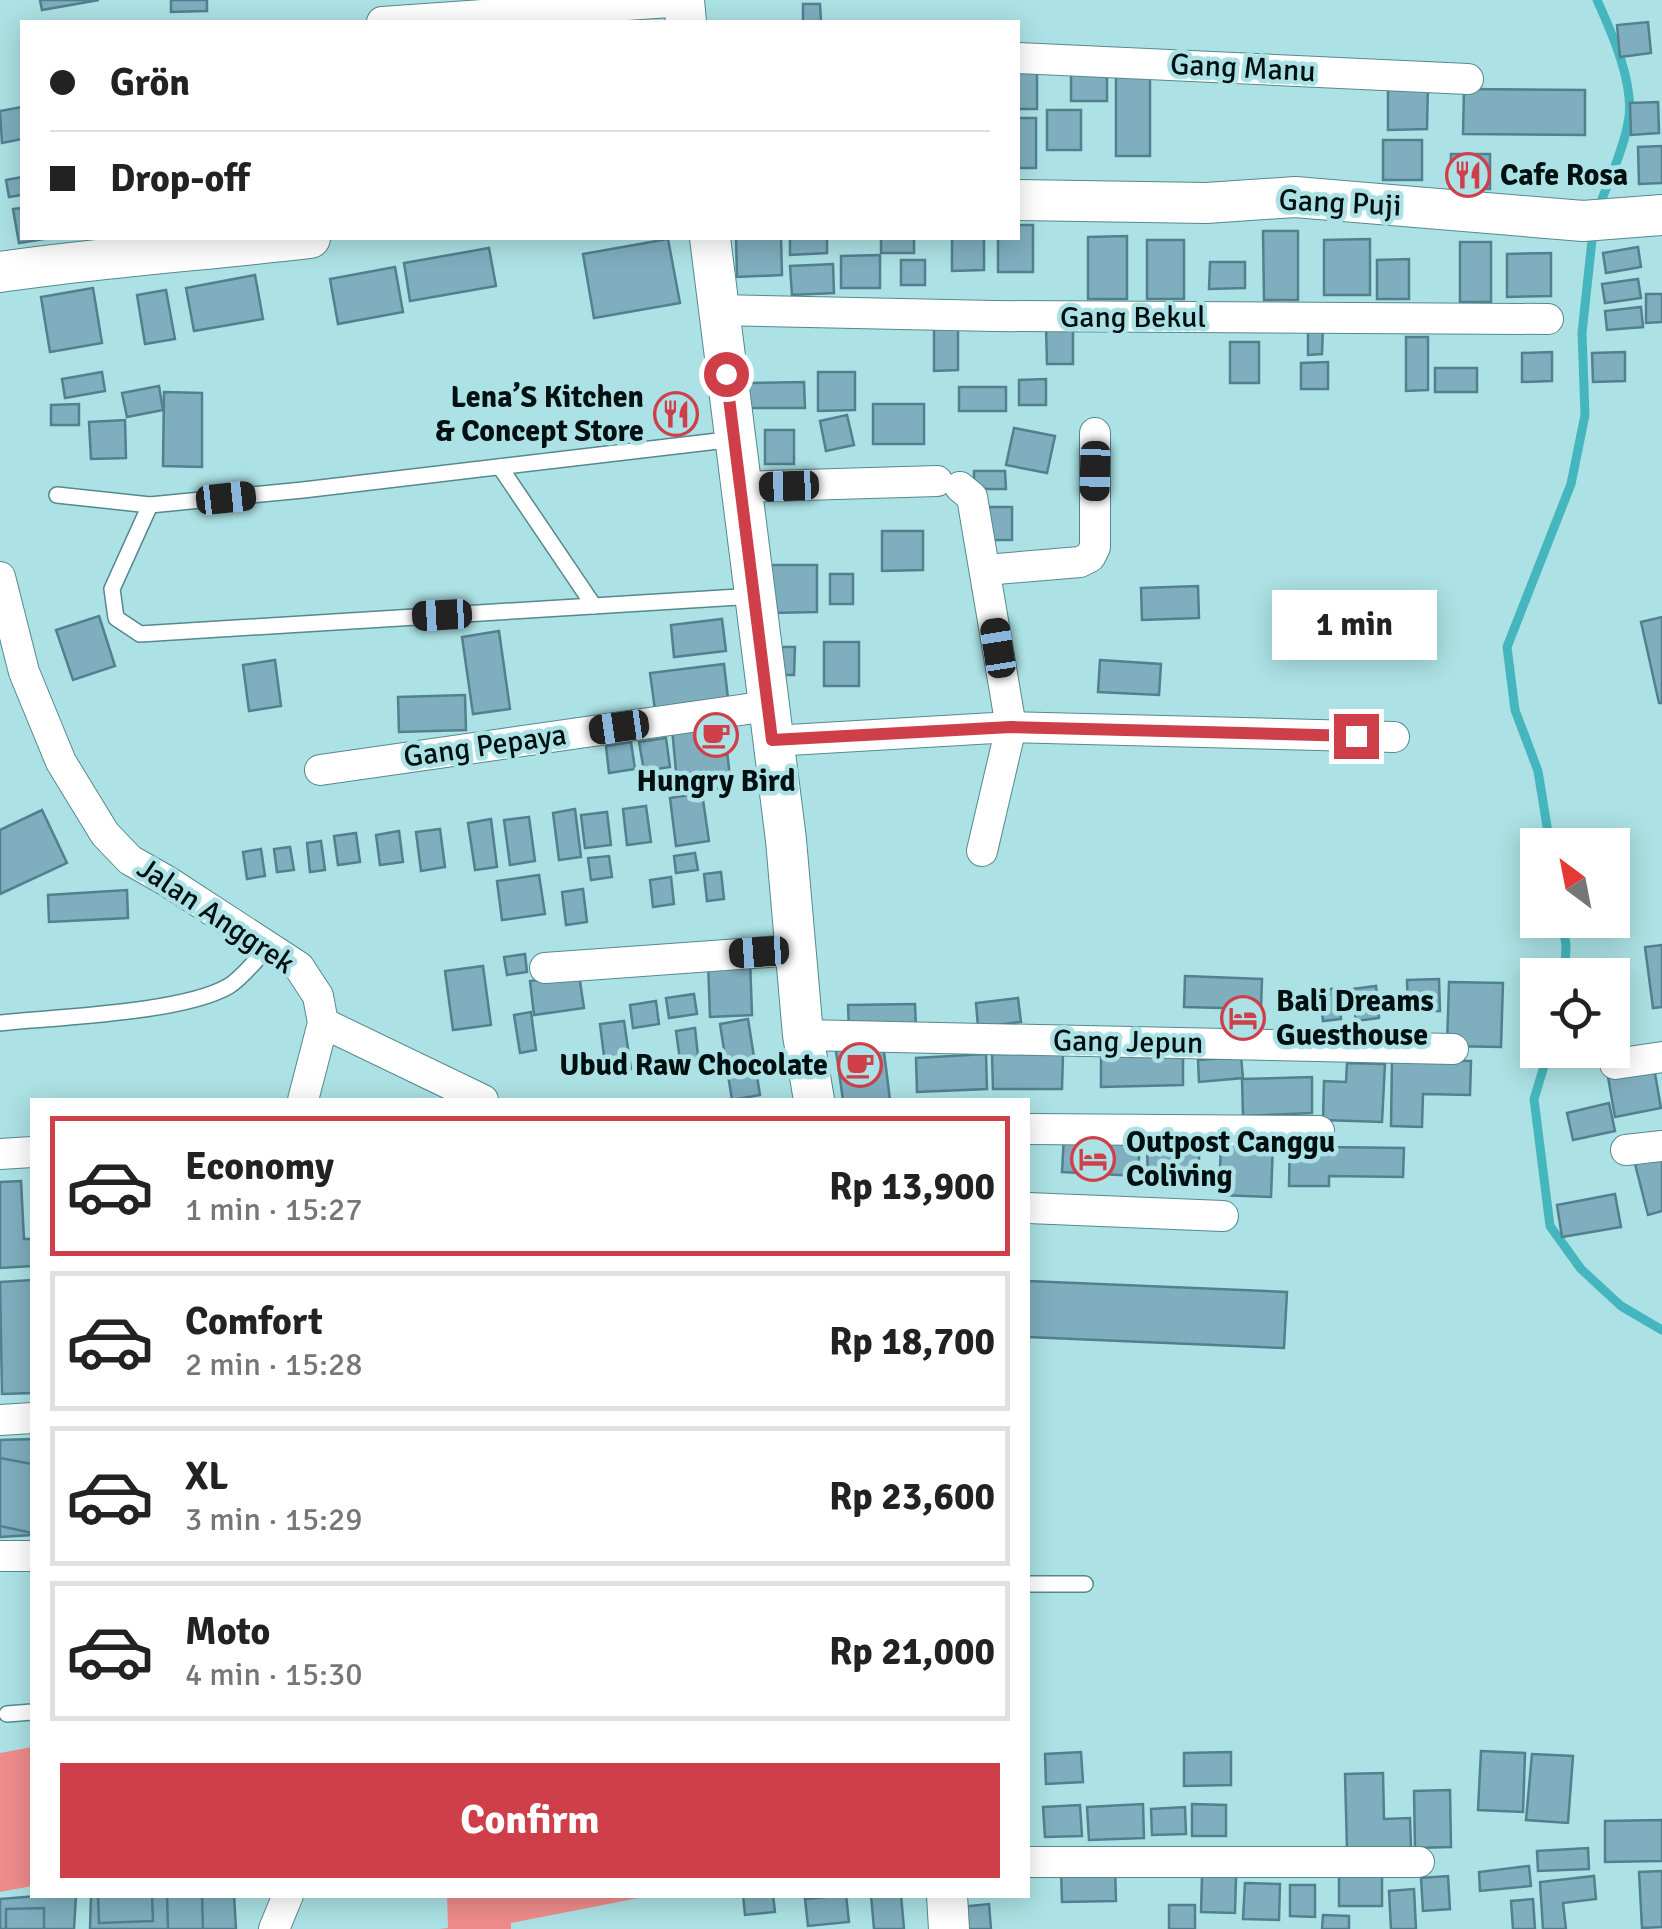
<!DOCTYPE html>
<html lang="en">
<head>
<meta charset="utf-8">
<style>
	body { margin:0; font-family:Signika,sans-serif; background:#f2f2f2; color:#222; height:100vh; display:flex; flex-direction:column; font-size:38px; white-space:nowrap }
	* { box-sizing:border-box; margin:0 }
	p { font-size:32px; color:#767676 }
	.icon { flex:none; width:55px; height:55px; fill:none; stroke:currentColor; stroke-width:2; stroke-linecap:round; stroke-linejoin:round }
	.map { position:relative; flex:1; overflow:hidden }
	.sheet { position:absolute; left:30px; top:1098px; width:1000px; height:800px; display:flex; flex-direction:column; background:#fff; border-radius:0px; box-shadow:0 5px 25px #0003 }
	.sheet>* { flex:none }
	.top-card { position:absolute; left:20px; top:20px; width:1000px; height:220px; border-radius:0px; box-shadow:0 5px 25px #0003; display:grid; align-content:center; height:220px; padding:0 30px; background:#fff }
	.needle { width:65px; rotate:328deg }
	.controls { position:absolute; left:1520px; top:828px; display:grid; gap:20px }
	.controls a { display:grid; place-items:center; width:110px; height:110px; border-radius:0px; background:#fff; box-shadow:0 5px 25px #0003; font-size:50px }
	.end { position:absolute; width:45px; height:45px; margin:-22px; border:12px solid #cf3f49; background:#fff; box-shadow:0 0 0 5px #fff }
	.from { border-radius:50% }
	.bubble { position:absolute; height:70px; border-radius:0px; background:#fff; box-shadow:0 5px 25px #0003; font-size:32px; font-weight:800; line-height:70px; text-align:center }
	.car { position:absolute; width:30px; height:60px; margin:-30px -15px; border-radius:12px; box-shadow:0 0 8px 2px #0007; background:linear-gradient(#222 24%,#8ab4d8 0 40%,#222 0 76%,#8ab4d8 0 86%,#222 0) }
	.top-card b { display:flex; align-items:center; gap:35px; height:95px; font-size:38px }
	.top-card b+b { border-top:2px solid #e0e0e0 }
	.top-card i { width:25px; height:25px; background:#222 }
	ul { padding:18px 0 0; list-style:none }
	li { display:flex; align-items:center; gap:30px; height:140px; margin:0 20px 15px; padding:0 10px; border:5px solid #e0e0e0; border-radius:0px }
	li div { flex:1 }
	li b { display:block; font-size:38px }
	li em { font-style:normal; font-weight:800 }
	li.current { border-color:#cf3f49 }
	li>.icon { width:90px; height:90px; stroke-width:1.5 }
	.button { display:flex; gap:20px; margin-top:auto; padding:20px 30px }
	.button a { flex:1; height:115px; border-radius:0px; background:#cf3f49; color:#fff; font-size:40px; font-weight:800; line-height:115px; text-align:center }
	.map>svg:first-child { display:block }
	.green { fill:#ee8c8b }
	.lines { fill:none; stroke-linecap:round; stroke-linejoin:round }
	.stream { stroke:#45b6bd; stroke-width:9 }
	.building { fill:#7faebe; stroke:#52808f; stroke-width:2.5 }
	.lane-casing { stroke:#55898d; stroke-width:18 }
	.street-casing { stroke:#55898d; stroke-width:32 }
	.secondary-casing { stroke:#55898d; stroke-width:42 }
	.lane { stroke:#fff; stroke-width:15 }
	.street { stroke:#fff; stroke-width:30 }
	.secondary { stroke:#fff; stroke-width:40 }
	.route { stroke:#cf3f49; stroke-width:12 }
	.labels { text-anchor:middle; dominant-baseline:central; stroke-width:9; stroke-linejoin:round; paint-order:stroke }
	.street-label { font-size:30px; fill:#000f10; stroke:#ace2e5 }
	.poi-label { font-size:30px; font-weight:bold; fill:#000f10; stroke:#ace2e5; text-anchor:start }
</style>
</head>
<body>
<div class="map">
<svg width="1662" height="1929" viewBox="0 0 1662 1929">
	<rect width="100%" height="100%" fill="#ace2e5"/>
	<g class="green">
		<path d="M32,1747V1886L0,1892V1753Z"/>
		<path d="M447,1895H654L511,1923V1929H439L448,1928Z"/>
	</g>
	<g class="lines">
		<g class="stream">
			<path d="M1597,0C1612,33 1636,87 1628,123C1623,151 1609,180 1599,207"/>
			<path d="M1550,845L1538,771L1515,710L1507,647L1571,484L1585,415L1582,333L1593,231"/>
			<path d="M1562,920L1566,945L1565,975"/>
			<path d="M1549,1050L1534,1099L1550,1226L1581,1269L1621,1306L1662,1330"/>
		</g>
	</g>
	<g class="building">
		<path d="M40,0H99L42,10Z"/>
		<path d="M171,0H207V11L171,12Z"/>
		<path d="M803,4H820L821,22H803Z"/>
		<path d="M1648,22L1651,53L1620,57L1617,25Z"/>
		<rect x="1018" y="62" width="19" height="47"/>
		<path d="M1107,67V101H1071V68Z"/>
		<rect x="1116" y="72" width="34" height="84"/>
		<path d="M1388,82H1428L1427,129L1388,130Z"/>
		<path d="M1464,89L1585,90V135L1463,134Z"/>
		<path d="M1658,102L1659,133L1631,135L1630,103Z"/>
		<path d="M22,107V139L2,143L0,111Z"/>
		<rect x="1047" y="110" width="34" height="40"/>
		<rect x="1018" y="118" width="18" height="50"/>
		<rect x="1383" y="140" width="39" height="40"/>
		<path d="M1662,146V183L1639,184L1638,147Z"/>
		<path d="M1451,154H1490V189L1450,188Z"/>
		<path d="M22,177V195L9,197L6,180Z"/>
		<path d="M22,208V238H50L19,243L13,209Z"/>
		<path d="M1018,225H1033V272H998V238H1018Z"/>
		<path d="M1263,231H1298V300H1264Z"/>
		<path d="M1127,236V299H1088V237Z"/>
		<path d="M736,238H781L782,275L737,277Z"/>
		<path d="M790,238H827V253L790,255Z"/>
		<rect x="881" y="238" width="33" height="15"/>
		<path d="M952,238H984V270L952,271Z"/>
		<path d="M668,239L680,303L594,318L583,254Z"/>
		<path d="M1370,239V295H1324V240Z"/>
		<rect x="1147" y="240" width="37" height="59"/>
		<rect x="1460" y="242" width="31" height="60"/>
		<path d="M1638,247L1641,267L1606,273L1603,253Z"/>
		<path d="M489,248L496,286L410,301L404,263Z"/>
		<path d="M1551,253V296L1507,297V254Z"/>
		<path d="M880,255V288H841V256Z"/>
		<path d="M1409,259V299H1377V260Z"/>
		<rect x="901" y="260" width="24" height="25"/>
		<path d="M1210,262H1245V288L1209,289Z"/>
		<path d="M833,264L834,293L792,295L790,266Z"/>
		<path d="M395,267L403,312L338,324L330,279Z"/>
		<path d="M255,275L263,319L194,331L186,288Z"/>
		<path d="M1638,279L1641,298L1605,303L1602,284Z"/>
		<path d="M93,288L102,343L50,352L41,297Z"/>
		<path d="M166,290L175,339L145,344L137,295Z"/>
		<path d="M1646,294H1662V322L1646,323Z"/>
		<path d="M1641,307L1643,327L1607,330L1605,311Z"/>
		<path d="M934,325H958V370L934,371Z"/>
		<path d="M1046,325H1073V364H1047Z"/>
		<path d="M1308,325H1323L1322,354L1308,355Z"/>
		<path d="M1406,337H1428V390L1406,391Z"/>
		<rect x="1230" y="342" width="29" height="41"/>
		<path d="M1552,352V381L1522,382V353Z"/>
		<path d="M1625,352V381L1593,382L1592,353Z"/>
		<path d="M1328,362V389H1301V363Z"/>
		<rect x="1435" y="368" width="42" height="24"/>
		<path d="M102,372L105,391L65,398L62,379Z"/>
		<path d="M818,372H855V410L818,411Z"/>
		<path d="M1046,379V405H1019V380Z"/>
		<path d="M804,382L805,408H746V383Z"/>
		<path d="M159,386L163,410L127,417L122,393Z"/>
		<rect x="959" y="387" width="47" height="24"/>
		<path d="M164,392L202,393V467L163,466Z"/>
		<path d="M79,404V425H51V405Z"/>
		<rect x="873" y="404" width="51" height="40"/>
		<path d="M847,415L854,445L826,451L820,421Z"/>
		<path d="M125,420L126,458L91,459L89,422Z"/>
		<path d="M1014,428L1055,436L1047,473L1006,465Z"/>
		<rect x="765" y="430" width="29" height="34"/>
		<path d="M974,471H1005L1006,489H974Z"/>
		<path d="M987,507H1012V540H986Z"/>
		<path d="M882,531H923V570L882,571Z"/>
		<path d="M771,565H817V612L771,613Z"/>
		<rect x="830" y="574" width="23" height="30"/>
		<path d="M1198,586L1199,618L1142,620L1141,588Z"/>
		<path d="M99,616L115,666L73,680L56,630Z"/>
		<path d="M1662,617V703H1659L1641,622Z"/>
		<path d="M722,619L726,651L674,657L671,625Z"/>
		<path d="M499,631L510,709L473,714L462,637Z"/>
		<rect x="824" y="642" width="35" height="44"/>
		<path d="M770,647H795L794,675H771Z"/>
		<path d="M275,660L281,706L249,711L243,665Z"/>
		<path d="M1100,660L1161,664L1159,695L1098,692Z"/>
		<path d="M724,664L729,707L656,717L650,673Z"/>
		<path d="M465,695L466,730L399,732L398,697Z"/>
		<path d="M724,723L731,787L678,793L672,728Z"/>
		<path d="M666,738L670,767L644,771L639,742Z"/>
		<path d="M631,742L635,769L609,773L606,746Z"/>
		<path d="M702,793L709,841L676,846L670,798Z"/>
		<path d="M646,806L651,842L627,845L623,809Z"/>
		<path d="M575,809L581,857L559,860L553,813Z"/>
		<path d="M42,810L67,863L0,894V830Z"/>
		<path d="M607,812L611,845L585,848L581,815Z"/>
		<path d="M529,817L535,861L510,865L504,820Z"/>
		<path d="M491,819L497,867L475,870L468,823Z"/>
		<path d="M440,829L445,867L421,871L416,832Z"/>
		<path d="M399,831L403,862L380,865L376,835Z"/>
		<path d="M356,833L360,862L338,865L334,836Z"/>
		<path d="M321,841L325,870L310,872L307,843Z"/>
		<path d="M290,847L294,870L277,872L274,849Z"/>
		<path d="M261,849L265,876L247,879L243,852Z"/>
		<path d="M695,853L698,870L676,873L674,856Z"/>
		<path d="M609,856L612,877L591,880L588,858Z"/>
		<path d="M721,872L724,899L707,901L704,874Z"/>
		<path d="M539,875L545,914L502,920L497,881Z"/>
		<path d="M671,877L674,904L653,907L650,880Z"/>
		<path d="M583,889L587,922L566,925L562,892Z"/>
		<path d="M127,890L128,918L49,922L48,895Z"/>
		<path d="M1662,945V1007L1653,1008L1645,947Z"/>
		<path d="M525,954L527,972L507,975L504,957Z"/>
		<path d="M750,959L752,1015L710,1017L708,961Z"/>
		<path d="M483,966L491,1025L453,1030L445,971Z"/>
		<path d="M579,975L584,1008L534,1015L530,981Z"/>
		<path d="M1612,975L1624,1045L1612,1047Z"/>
		<path d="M1185,976L1262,979L1261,1009L1184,1007Z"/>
		<path d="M1439,979L1440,1011L1408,1012L1407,980Z"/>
		<path d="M1449,982L1503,983L1501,1047L1447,1046Z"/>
		<path d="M1376,986L1379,1018L1356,1021L1352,989Z"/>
		<path d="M1337,988L1341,1019L1323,1021L1319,991Z"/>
		<path d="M694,994L697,1014L669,1018L666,998Z"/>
		<path d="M1018,998L1021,1022L978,1027L976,1003Z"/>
		<path d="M656,1001L659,1024L633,1028L630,1005Z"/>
		<path d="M915,1004L916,1029L849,1030L848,1005Z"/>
		<path d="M531,1012L536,1050L520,1053L514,1015Z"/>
		<path d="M748,1019L760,1095L732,1100L720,1024Z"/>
		<path d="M624,1021L631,1069L606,1072L600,1024Z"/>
		<path d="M695,1028L699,1065L681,1067L676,1031Z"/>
		<path d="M883,1044L890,1100H843L836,1051Z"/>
		<path d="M986,1054L987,1089L917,1092L916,1058Z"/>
		<path d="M992,1054H1063L1062,1089H993Z"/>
		<path d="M1183,1055V1085L1101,1087V1056Z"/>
		<path d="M1241,1057L1243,1078L1199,1082L1198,1060Z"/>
		<path d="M1392,1060L1471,1061L1470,1095L1423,1094L1422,1127L1391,1126Z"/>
		<path d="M1347,1063L1385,1064L1382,1122L1323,1120L1324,1081L1346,1082Z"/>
		<path d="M1654,1068L1661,1108L1615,1117L1608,1077Z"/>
		<path d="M1312,1077V1113L1243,1116L1242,1079Z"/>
		<path d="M1609,1103L1615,1131L1573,1140L1567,1113Z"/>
		<path d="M1064,1136L1140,1140L1138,1176L1062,1172Z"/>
		<path d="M1290,1136H1327V1147L1404,1148L1403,1177L1329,1176V1186H1289Z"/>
		<path d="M1221,1142L1273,1144L1271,1197L1219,1195Z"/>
		<path d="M1147,1143H1199V1182L1148,1183Z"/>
		<path d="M1662,1157V1211L1648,1215L1635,1164Z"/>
		<path d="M21,1181L24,1239H32V1266L0,1268V1182Z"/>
		<path d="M1615,1194L1621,1227L1562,1237L1557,1205Z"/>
		<path d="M32,1280V1393L2,1394L0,1282Z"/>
		<path d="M1028,1281L1287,1292L1284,1348L1028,1337Z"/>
		<path d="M32,1439V1535L0,1537V1440Z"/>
		<path d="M0,1458L32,1464V1533L0,1526Z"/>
		<path d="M1481,1751L1525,1753L1523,1812L1478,1810Z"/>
		<path d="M1081,1752L1083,1782L1046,1784L1045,1754Z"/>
		<path d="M1231,1752V1785L1184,1786V1753Z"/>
		<path d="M1532,1754L1573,1756L1568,1823L1526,1820Z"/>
		<path d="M1383,1773L1384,1819L1410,1818L1411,1847L1347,1849L1345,1774Z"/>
		<path d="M1450,1790L1451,1847L1415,1848L1414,1791Z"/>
		<path d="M1143,1804L1144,1838L1089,1840L1087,1807Z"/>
		<path d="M1192,1804L1226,1805V1836H1192Z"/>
		<path d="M1080,1805L1082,1836L1045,1837L1043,1807Z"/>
		<path d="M1185,1807L1186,1834L1152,1835L1151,1809Z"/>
		<path d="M1662,1820V1861L1605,1862V1821Z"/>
		<path d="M1588,1848L1589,1869L1538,1871L1537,1851Z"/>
		<path d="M1529,1866L1531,1886L1480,1891L1479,1872Z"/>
		<path d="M1115,1867L1116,1901L1062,1902L1061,1868Z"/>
		<path d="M1662,1871V1927L1642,1928L1639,1872Z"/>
		<path d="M1202,1876L1236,1877L1235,1913L1201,1912Z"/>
		<path d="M1382,1876V1906H1339V1877Z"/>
		<path d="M1448,1876L1450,1909L1423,1911L1421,1878Z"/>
		<path d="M1594,1876L1596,1899L1563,1903L1566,1929H1543L1540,1882Z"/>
		<path d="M1245,1883L1280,1884L1279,1920L1243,1919Z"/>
		<path d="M1290,1885H1315V1917L1290,1916Z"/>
		<path d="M1414,1889L1416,1929H1391L1389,1891Z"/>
		<path d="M50,1895H76L74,1929H0V1899Z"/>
		<path d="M91,1895H234L236,1929H90Z"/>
		<path d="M98,1895H152L153,1921L99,1923Z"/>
		<path d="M167,1895H202L203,1929H168Z"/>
		<path d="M743,1895H773L775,1912L745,1915Z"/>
		<path d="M846,1895L849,1922L808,1926L805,1899Z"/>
		<path d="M871,1895H901L904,1929H874Z"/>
		<path d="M1533,1899L1535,1929H1513L1511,1901Z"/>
		<path d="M989,1904L991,1929H960L958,1907Z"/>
		<rect x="1169" y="1905" width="26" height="24"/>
		<path d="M44,1908V1929H6V1909Z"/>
		<path d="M1323,1915L1349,1916V1929H1322Z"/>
	</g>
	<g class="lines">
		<g class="lane-casing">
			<g id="lane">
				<path d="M500,467L594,606"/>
				<path d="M57,495L150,505L303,490L735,439"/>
				<path d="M150,505L112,589L116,618L140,634L755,596"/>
				<path d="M0,1023C57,1017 183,1013 229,986C243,977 256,960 267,948"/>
				<path d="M1028,1584H1085"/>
				<path d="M7,1714L32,1712"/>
			</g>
		</g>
		<g class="street-casing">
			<g id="street">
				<path d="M382,22L684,1"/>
				<path d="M1018,58L1468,79"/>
				<path d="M717,310L994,316L1548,319"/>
				<path d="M741,487L937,481"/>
				<path d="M985,570L1080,562L1090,557L1095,547V433"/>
				<path d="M0,577L24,672L61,762L105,834L130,860L167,881L299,967L318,996L323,1023L303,1100"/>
				<path d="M772,741L1011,727L972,497L960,487"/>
				<path d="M320,770L768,706"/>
				<path d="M982,851L1011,727L1394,737"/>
				<path d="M545,968L795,950"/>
				<path d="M323,1023L483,1100"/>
				<path d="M803,1035L1453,1049"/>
				<path d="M1615,1064L1662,1057"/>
				<path d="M1028,1129L1319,1131"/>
				<path d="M1626,1150L1662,1146"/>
				<path d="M0,1154L32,1152"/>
				<path d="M1028,1208L1223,1216"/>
				<path d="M0,1420L32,1418"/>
				<path d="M0,1556H32"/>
				<path d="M1028,1862H1419"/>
				<path d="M274,1929L288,1895"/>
			</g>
		</g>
		<g class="secondary-casing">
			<g id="secondary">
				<path d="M684,0L686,22"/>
				<path d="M1018,200L1206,203L1295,197L1583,221L1662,215"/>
				<path d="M710,238L786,840L803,1035L814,1100"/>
				<path d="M0,272C103,257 207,250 310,238"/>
				<path d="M947,1895L949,1929"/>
			</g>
		</g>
		<use href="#lane" class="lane"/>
		<use href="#street" class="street"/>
		<use href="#secondary" class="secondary"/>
	</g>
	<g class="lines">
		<path class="route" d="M726,374L772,740L1011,727L1356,736"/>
	</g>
	<defs>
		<g id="restaurant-ring" transform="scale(2.25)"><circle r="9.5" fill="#ace2e5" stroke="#cf3f49" stroke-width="1.5"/><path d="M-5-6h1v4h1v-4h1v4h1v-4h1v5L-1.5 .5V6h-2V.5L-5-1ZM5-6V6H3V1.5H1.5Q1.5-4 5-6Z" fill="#cf3f49"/></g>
		<g id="cafe-ring" transform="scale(2.25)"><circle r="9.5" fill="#ace2e5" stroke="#cf3f49" stroke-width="1.5"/><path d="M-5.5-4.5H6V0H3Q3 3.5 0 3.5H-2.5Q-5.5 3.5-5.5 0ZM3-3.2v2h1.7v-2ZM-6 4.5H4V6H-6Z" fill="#cf3f49"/></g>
		<g id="hotel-ring" transform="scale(2.25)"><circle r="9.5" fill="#ace2e5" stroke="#cf3f49" stroke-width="1.5"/><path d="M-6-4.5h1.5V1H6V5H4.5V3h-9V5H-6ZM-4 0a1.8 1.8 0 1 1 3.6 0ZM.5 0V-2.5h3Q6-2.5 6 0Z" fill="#cf3f49"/></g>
	</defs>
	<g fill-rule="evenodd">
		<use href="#restaurant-ring" x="1468" y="175"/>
		<use href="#restaurant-ring" x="676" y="414"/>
		<use href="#cafe-ring" x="716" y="735"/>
		<use href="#hotel-ring" x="1243" y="1018"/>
		<use href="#cafe-ring" x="860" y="1065"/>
		<use href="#hotel-ring" x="1093" y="1159"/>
	</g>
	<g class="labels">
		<g class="street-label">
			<text transform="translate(1243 68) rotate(3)">Gang Manu</text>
			<text transform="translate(1340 203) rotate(3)">Gang Puji</text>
			<text x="1133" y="317">Gang Bekul</text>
			<text transform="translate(485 746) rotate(-8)">Gang Pepaya</text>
			<text transform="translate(216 916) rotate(34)">Jalan Anggrek</text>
			<text transform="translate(1128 1042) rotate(1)">Gang Jepun</text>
		</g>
		<g class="poi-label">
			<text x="1500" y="175">Cafe Rosa</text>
			<text x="644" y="397" text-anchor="end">Lena’S Kitchen<tspan x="644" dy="34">&amp; Concept Store</tspan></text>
			<text x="716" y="781" text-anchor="middle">Hungry Bird</text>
			<text x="1276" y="1001">Bali Dreams<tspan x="1276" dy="34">Guesthouse</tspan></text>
			<text x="828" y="1065" text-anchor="end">Ubud Raw Chocolate</text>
			<text x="1126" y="1142">Outpost Canggu<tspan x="1126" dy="34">Coliving</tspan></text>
		</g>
	</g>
</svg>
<div class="controls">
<a><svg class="needle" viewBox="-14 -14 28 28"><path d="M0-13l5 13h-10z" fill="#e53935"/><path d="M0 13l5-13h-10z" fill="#767676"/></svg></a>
<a><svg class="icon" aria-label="locate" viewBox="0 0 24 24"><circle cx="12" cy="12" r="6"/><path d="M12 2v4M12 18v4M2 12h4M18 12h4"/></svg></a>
</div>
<i class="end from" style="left:726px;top:374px"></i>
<i class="end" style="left:1356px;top:736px"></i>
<div class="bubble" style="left:1272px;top:590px;width:165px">1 min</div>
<i class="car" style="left:1095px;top:471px;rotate:181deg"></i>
<i class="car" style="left:789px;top:486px;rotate:268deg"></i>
<i class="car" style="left:226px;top:498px;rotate:84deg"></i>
<i class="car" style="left:442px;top:615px;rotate:267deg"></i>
<i class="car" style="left:998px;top:648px;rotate:351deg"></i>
<i class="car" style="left:619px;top:727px;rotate:262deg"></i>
<i class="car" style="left:759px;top:952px;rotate:266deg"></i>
<div class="top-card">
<b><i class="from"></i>Grön</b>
<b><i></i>Drop-off</b>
</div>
<section class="sheet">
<ul>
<li class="current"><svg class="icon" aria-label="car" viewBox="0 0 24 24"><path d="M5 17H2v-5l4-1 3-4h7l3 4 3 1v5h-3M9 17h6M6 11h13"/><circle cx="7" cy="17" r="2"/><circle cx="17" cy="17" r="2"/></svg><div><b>Economy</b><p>1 min · 15:27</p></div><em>Rp 13,900</em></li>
<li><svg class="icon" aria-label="car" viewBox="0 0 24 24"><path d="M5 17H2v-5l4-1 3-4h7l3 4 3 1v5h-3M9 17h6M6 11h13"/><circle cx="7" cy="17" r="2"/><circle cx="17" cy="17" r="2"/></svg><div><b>Comfort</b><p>2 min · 15:28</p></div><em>Rp 18,700</em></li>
<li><svg class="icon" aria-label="car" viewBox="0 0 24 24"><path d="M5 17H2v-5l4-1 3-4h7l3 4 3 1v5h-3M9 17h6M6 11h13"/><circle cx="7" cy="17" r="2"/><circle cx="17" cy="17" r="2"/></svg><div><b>XL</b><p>3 min · 15:29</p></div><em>Rp 23,600</em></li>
<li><svg class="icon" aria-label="car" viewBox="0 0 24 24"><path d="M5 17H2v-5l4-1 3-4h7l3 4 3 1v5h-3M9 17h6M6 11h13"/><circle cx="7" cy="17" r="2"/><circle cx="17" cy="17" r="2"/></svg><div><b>Moto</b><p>4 min · 15:30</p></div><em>Rp 21,000</em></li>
</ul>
<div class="button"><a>Confirm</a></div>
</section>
</div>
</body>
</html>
